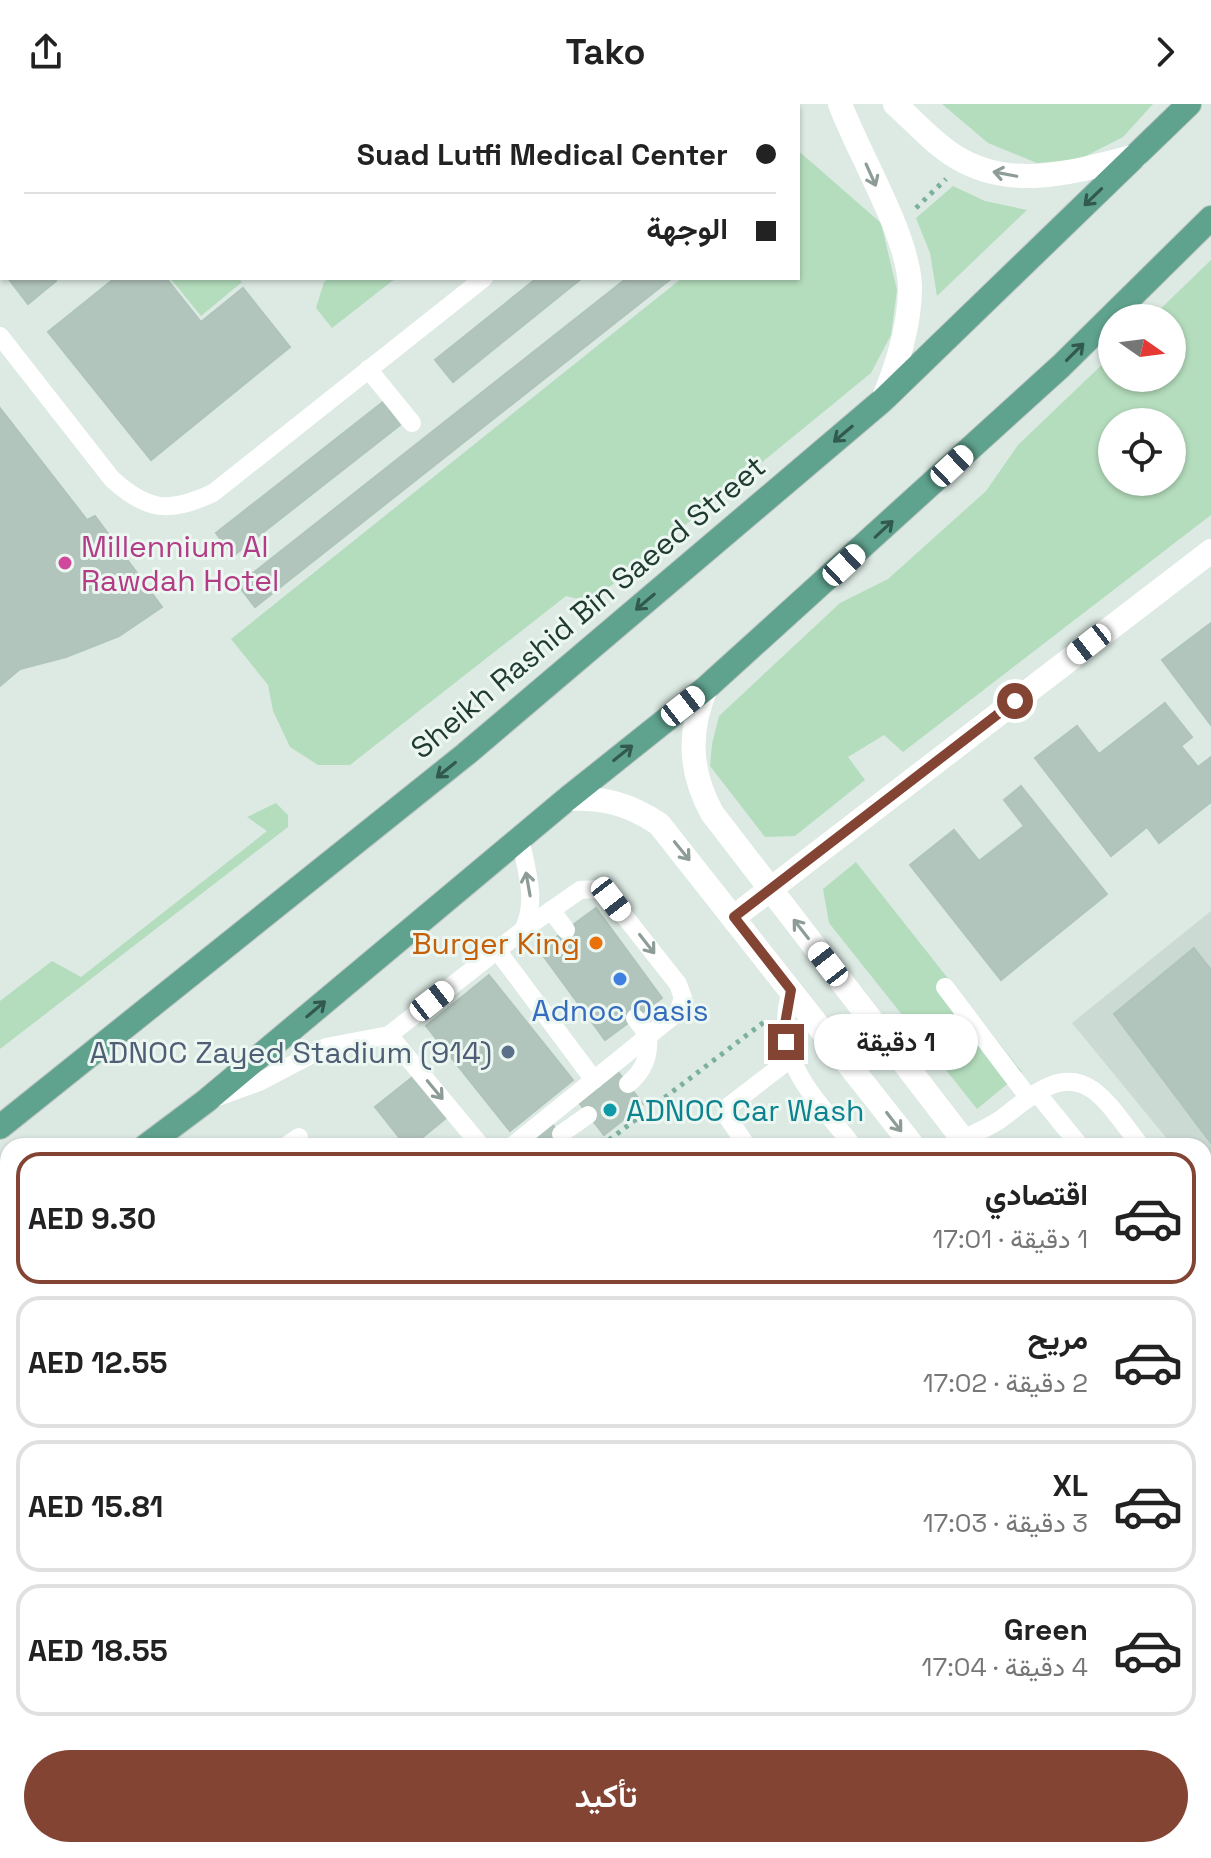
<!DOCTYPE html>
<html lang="ar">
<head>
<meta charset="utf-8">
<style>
	body { margin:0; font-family:"Space Grotesk",Vazirmatn,sans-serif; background:#f6f6f6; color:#222; direction:rtl; height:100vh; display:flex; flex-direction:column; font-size:30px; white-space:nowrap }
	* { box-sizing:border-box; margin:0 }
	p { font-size:26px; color:#767676 }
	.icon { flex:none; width:44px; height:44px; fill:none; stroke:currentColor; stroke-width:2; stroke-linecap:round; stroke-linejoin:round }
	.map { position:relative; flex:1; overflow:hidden; direction:ltr }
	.side { position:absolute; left:0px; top:1034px; width:1212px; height:720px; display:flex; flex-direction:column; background:#fff; border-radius:24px 24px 0 0; box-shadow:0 2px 6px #0004; direction:rtl }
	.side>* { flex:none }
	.hud { position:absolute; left:0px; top:0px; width:800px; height:176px; box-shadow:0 2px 6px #0004; direction:rtl; display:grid; align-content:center; height:176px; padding:0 24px; background:#fff }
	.needle { width:52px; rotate:104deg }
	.fabs { position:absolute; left:1098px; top:200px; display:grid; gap:16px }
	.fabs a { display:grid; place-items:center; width:88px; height:88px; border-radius:50%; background:#fff; box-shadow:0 2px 6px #0004; font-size:40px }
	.end { position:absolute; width:36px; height:36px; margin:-18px; border:10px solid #834434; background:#fff; box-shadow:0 0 0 4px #fff }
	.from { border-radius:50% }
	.bubble { position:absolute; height:56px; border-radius:28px; background:#fff; box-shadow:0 2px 6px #0004; font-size:26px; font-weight:600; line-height:56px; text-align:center; direction:rtl }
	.car { position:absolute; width:24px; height:48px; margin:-24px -12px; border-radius:10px; box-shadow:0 0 6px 2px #0007; background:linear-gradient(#fff 24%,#345 0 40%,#fff 0 76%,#345 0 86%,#fff 0) }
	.hud b { display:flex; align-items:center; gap:28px; height:76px; font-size:30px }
	.hud b+b { border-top:2px solid #e0e0e0 }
	.hud i { width:20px; height:20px; background:#222 }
	ul { padding:14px 0 0; list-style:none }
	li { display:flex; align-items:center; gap:24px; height:132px; margin:0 16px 12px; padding:0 8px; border:4px solid #e0e0e0; border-radius:24px }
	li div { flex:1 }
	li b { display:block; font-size:30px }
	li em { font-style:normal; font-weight:600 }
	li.on { border-color:#834434 }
	li>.icon { width:72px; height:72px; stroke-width:1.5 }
	.button { display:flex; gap:16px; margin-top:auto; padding:16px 24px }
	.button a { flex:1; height:92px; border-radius:48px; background:#834434; color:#fff; font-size:32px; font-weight:600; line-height:92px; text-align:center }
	header { display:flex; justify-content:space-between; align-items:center; height:104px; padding:0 24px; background:#fff; font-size:36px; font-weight:600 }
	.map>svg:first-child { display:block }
	.built { fill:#cbdad2 }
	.green { fill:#b4ddbd; fill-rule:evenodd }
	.building { fill:#b2c5bc; stroke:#afc4ba; stroke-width:2 }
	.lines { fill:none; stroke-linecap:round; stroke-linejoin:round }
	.primary-casing { stroke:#bcc4c1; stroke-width:26 }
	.path { stroke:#7bb09d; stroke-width:5; stroke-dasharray:4 6; stroke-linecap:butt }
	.lane { stroke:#fff; stroke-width:18 }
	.street { stroke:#fff; stroke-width:24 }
	.primary { stroke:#5fa28e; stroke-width:24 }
	.oneway { stroke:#8e9c98 }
	.oneway2 { stroke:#32594d }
	.route { stroke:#834434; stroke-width:10 }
	.hotel-dot { fill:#d1479c; stroke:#edf7f2; stroke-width:3 }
	.food-dot { fill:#e8710a; stroke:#edf7f2; stroke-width:3 }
	.shop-dot { fill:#3f7fe0; stroke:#edf7f2; stroke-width:3 }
	.service-dot { fill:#5c6f8a; stroke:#edf7f2; stroke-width:3 }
	.culture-dot { fill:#0f9aa8; stroke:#edf7f2; stroke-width:3 }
	.labels { text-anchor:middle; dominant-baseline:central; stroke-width:6; stroke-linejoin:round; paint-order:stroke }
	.hotel-label { font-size:30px; fill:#b23c85; stroke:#edf7f2; text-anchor:start }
	.street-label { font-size:30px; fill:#1e3a31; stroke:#edf7f2 }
	.food-label { font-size:30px; fill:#c56008; stroke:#edf7f2; text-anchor:end }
	.shop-label { font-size:30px; fill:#366cbe; stroke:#edf7f2 }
	.service-label { font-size:30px; fill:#4e5e75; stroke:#edf7f2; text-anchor:end }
	.culture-label { font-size:30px; fill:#0d838f; stroke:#edf7f2; text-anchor:start }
</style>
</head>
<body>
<header><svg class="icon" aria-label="forward" viewBox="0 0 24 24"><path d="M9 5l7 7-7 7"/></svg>Tako<svg class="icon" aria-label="share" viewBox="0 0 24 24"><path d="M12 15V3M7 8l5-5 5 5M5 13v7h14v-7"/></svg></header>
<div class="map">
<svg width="1211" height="1754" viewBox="0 0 1211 1754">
	<rect width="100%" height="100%" fill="#ddeae4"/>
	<g class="built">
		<path d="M1211,807V1090L1204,1081V1042H1173L1072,919Z"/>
		<path d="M1211,1190V1272L1204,1264V1196Z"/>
		<path d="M1211,1283V1754H999L993,1746H1204V1289Z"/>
	</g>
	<g class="green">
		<path d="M163,0H433L431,2Z"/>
		<path d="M942,0H1153L1123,33L1080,55L1037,59L988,39Z"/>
		<path d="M801,49L881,119L897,186L891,231L871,269L591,498L566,492L350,661H318L290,643L273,607L268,581L231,535L682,174H798V51Z"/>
		<path d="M953,82L985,97L1027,106L937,192L930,149L916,114Z"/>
		<path d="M1211,156V411L903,648L884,631L848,653L865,676L795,732L765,733L710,662L712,640L719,612L840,499L888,475L986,387L1018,341L1112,251V274H1172V214H1151ZM1112,318H1172V378H1112Z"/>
		<path d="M170,174H238L242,178L201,212Z"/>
		<path d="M330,174H396L332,224L316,204L324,178Z"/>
		<path d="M276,699L288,711V723L0,945V897L52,857L81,873L267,727L247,713Z"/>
		<path d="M856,758L1022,968L977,1005L829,819L823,785Z"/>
		<path d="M1204,1463L1211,1472V1509L1204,1500Z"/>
		<path d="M0,1598L8,1608V1642L0,1632Z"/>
	</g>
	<g class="building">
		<path d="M20,0H87L18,2Z"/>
		<path d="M0,108L2,110V167L0,164Z"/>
		<path d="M8,174H53L56,177L28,200Z"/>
		<path d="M115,174H166L201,218L243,184L290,243L151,356L48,228Z"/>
		<path d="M537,174H582L453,278L435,256Z"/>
		<path d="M627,174H672L255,503L238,481Z"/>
		<path d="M383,298L400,321L233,452L216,429Z"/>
		<path d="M0,304L87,416L95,412L162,503L119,532L66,553L20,565L0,582Z"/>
		<path d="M1211,519V621L1162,556Z"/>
		<path d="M1165,599L1192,633L1181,642L1198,663L1211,653V698L1159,739L1147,723L1111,752L1035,654L1077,622L1099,650Z"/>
		<path d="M1021,682L1107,790L1001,876L910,761L954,726L979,757L1024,722L1004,696Z"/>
		<path d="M596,804L662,894L605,936L539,846Z"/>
		<path d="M1194,844L1211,866V1039L1114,910Z"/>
		<path d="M489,871L573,976L510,1027L426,922Z"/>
		<path d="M419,968L452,1009L412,1042H406L375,1003Z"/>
		<path d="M619,969L643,1000L604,1031L580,1000Z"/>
		<path d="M551,1019L570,1042H528L526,1040Z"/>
		<path d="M1211,1195V1240L1204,1231V1200Z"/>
		<path d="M1204,1299L1211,1308V1337L1204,1343Z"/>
		<path d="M1204,1560L1211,1569L1204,1577Z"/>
		<path d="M1204,1703L1211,1712V1731L1204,1736Z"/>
		<path d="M993,1746H1033L1039,1754H999Z"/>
		<path d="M1127,1746H1192L1182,1754H1112L1119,1749L1122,1752Z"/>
	</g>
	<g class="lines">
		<g class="primary-casing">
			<g id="primary">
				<path d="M0,1023L466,650L883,296L1189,0"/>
				<path d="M146,1042L206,997L567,695L706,584L1061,262L1211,114"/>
				<path d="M0,1153L8,1147"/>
			</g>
		</g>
		<g class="path">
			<path d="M916,104L946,75"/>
			<path d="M601,1042L764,918"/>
		</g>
		<g class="lane">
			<path d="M225,0L226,2"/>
			<path d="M354,0L355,2"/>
			<path d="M463,0L465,2"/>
			<path d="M703,2L705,0"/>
			<path d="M0,51L2,54"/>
			<path d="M0,103L2,105"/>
			<path d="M0,232L112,375C148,408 170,409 213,389L484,174"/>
			<path d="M368,265L412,319"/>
			<path d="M551,806L566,826"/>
			<path d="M497,846L594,976"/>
			<path d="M945,883L1029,994"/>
			<path d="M791,886C771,957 813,990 853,1042"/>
			<path d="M635,914L648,931"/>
			<path d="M389,931L481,1042"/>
			<path d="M628,980C644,967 650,952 648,931"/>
			<path d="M1037,989L1080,1042"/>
			<path d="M212,995L259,978L326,943L389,931L523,826C538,797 526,765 520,734"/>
			<path d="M561,1030L588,1011"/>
			<path d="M963,1035C976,1029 989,1023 1001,1015C1027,996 1059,962 1093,986C1111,999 1126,1024 1141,1042"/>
			<path d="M286,1042L299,1033"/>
			<path d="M512,1042L678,908L683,894L678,880L611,795L597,785L580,786L523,826"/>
			<path d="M747,1042L728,1014L729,1002L790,955"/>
			<path d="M0,1320L8,1302"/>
			<path d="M1207,1343L1211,1348"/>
			<path d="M1204,1377L1211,1374"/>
			<path d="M1204,1427L1211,1436"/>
			<path d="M0,1449L8,1461"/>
			<path d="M1204,1630L1211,1636"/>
			<path d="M340,1746L347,1754"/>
			<path d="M761,1746L768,1754"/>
			<path d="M964,1746L969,1754"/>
			<path d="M213,1754L218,1746"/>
			<path d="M596,1754L606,1746"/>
			<path d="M880,1754L892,1746"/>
		</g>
		<g class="street">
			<path d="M840,0C859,51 909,132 910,183C910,222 897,261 883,296"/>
			<path d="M895,0C914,17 934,40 956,53C1013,88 1077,67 1136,52"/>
			<path d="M706,584C688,628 689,667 712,709L968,1042"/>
			<path d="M567,695C603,693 629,700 659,720L913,1042"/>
			<path d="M734,813L1211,447"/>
			<path d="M0,1571L8,1582"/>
			<path d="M0,1661L8,1673"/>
			<path d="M186,1746L191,1754"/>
			<path d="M52,1754L56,1746"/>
		</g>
		<use href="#primary" class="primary"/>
	</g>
	<defs><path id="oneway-shaft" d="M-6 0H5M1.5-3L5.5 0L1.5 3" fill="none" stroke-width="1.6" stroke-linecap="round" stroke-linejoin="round" transform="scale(2)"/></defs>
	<g class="oneway">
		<use href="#oneway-shaft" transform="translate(1005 70) rotate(-169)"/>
		<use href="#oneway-shaft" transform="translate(871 71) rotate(66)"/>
		<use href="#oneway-shaft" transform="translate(682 747) rotate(51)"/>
		<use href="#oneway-shaft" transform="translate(528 780) rotate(-100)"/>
		<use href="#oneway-shaft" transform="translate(801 825) rotate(-128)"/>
		<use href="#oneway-shaft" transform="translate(647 840) rotate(52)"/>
		<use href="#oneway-shaft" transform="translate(435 986) rotate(50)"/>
		<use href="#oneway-shaft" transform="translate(894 1018) rotate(52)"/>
	</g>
	<g class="oneway2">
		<use href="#oneway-shaft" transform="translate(1093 93) rotate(136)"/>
		<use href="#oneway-shaft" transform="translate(1075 248) rotate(-45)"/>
		<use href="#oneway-shaft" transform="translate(843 330) rotate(140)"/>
		<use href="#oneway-shaft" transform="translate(884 425) rotate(-43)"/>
		<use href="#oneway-shaft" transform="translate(645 498) rotate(140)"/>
		<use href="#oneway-shaft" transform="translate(623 649) rotate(-39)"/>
		<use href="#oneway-shaft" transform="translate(446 666) rotate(141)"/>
		<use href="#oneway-shaft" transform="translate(316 905) rotate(-40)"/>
	</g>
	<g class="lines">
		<path class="route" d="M786,938L785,920L791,886L734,813L1015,597"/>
	</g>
	<circle class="hotel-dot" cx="65" cy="459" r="8"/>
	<circle class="food-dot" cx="596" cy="839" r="8"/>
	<circle class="shop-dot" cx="620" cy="875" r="8"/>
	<circle class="service-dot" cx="508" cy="948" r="8"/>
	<circle class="culture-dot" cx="610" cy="1006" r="8"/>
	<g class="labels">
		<g class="hotel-label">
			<text x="81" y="442">Millennium Al<tspan x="81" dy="34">Rawdah Hotel</tspan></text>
		</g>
		<g class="street-label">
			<text transform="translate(588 503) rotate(-40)">Sheikh Rashid Bin Saeed Street</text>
		</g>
		<g class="food-label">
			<text x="580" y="839">Burger King</text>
		</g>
		<g class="shop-label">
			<text x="620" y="906">Adnoc Oasis</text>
		</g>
		<g class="service-label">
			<text x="492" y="948">ADNOC Zayed Stadium (914)</text>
		</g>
		<g class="culture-label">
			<text x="626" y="1006">ADNOC Car Wash</text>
		</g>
	</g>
</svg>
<div class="fabs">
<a><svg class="needle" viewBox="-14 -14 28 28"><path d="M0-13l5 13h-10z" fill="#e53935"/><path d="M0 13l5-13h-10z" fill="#767676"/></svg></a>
<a><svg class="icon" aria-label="locate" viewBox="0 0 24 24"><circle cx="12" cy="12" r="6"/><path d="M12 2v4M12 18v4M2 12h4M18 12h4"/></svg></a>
</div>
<i class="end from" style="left:1015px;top:597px"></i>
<i class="end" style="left:786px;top:938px"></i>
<div class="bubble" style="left:814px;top:910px;width:164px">1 دقيقة</div>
<i class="car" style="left:952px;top:362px;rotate:47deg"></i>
<i class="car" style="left:844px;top:461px;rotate:47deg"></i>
<i class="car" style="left:1089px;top:540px;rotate:232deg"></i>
<i class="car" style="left:683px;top:602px;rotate:52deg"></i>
<i class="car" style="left:611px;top:795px;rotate:142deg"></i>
<i class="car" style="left:828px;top:860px;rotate:322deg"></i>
<i class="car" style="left:432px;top:897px;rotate:52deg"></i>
<div class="hud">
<b><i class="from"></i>Suad Lutfi Medical Center</b>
<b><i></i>الوجهة</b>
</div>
<section class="side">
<ul>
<li class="on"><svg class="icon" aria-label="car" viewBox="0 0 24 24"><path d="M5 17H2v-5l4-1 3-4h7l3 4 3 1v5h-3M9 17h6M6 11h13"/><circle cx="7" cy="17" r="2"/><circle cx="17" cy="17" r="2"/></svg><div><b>اقتصادي</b><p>1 دقيقة · 17:01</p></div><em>AED 9.30</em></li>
<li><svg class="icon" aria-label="car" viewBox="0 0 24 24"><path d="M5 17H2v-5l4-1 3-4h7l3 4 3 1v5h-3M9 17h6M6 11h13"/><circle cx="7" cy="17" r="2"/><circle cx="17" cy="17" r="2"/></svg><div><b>مريح</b><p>2 دقيقة · 17:02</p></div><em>AED 12.55</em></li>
<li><svg class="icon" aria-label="car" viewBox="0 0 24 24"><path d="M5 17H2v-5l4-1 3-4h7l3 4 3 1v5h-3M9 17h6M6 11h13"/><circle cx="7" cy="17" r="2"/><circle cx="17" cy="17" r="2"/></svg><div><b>XL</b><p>3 دقيقة · 17:03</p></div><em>AED 15.81</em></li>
<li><svg class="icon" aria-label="car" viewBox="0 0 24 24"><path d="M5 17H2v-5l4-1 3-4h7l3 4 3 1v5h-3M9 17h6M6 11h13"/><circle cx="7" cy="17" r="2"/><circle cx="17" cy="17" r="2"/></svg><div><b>Green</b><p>4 دقيقة · 17:04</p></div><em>AED 18.55</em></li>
</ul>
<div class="button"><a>تأكيد</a></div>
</section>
</div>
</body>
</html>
